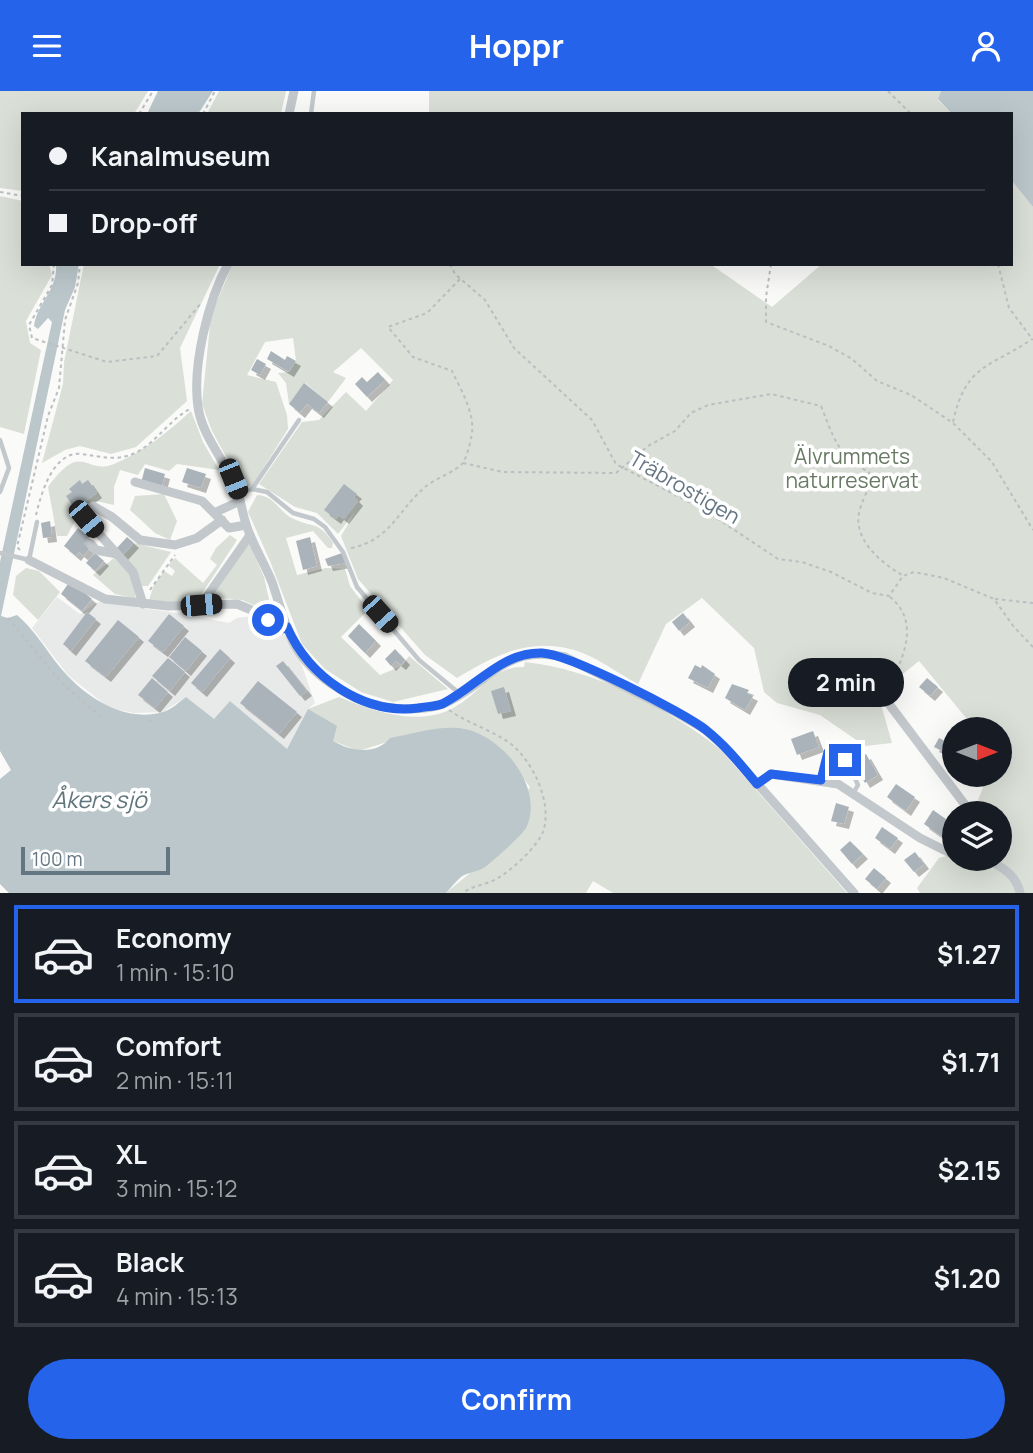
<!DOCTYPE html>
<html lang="en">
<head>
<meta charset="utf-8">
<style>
	body { margin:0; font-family:Manrope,sans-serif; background:#242831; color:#f1f3f6; height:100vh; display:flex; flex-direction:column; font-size:26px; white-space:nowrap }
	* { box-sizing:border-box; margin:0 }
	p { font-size:23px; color:#9ea1a6 }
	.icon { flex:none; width:38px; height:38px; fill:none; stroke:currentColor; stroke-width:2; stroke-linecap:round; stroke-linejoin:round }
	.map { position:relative; height:802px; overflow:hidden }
	.sheet { display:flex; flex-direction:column; background:#171b24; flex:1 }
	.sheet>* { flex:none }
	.banner { position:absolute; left:21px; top:21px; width:992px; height:154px; border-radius:0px; box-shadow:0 7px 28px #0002; display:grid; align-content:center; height:154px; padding:0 28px; background:#171b24 }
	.needle { width:46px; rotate:90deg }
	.buttons { position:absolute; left:942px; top:626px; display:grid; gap:14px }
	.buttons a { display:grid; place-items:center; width:70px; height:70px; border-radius:50%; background:#171b24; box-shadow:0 7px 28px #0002; font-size:35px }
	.scale { position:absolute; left:21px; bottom:18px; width:149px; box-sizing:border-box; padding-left:7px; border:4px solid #657683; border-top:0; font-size:19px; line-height:24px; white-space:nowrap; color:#657683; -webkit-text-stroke:5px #fff; paint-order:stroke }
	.end { position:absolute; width:32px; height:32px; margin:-16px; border:9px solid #2563eb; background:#fff; box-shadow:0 0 0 4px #fff }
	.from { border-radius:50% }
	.bubble { position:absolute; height:49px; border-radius:24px; background:#171b24; box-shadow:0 7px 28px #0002; font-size:23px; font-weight:700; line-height:49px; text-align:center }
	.car { position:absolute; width:21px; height:42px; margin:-21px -10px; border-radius:9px; box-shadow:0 0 5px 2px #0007; background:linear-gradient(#222 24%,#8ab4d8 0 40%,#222 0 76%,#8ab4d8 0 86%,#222 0) }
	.banner b { display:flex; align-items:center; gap:24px; height:66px; font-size:26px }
	.banner b+b { border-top:2px solid #363941 }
	.banner i { width:18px; height:18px; background:#f1f3f6 }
	ul { padding:12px 0 0; list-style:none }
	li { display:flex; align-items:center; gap:21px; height:98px; margin:0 14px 10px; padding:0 14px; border:4px solid #363941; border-radius:0px }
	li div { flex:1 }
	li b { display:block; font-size:26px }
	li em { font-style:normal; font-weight:700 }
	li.selected { border-color:#2563eb }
	li>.icon { width:63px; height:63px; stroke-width:1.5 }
	.cta { display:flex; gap:14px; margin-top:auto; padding:14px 28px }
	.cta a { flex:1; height:80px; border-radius:42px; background:#2563eb; color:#fff; font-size:28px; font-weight:700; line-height:80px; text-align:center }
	header { display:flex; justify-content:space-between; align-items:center; height:91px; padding:0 28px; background:#2563eb; color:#fff; font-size:32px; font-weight:700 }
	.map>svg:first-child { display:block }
	.built { fill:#e8e9e9 }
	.green { fill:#dadfd7 }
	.water { fill:#bbc7cb }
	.building { fill:#aab3b9; filter:url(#shadow) }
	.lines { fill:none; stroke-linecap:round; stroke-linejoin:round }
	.path { stroke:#bbbfc2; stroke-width:2; stroke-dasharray:3.5 3.5; stroke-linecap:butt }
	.lane { stroke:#c3c8cc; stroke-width:4.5 }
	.street { stroke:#c3c8cc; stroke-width:9 }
	.route { stroke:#2563eb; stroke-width:9 }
	.labels { text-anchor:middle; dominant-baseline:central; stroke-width:7; stroke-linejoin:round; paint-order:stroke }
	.park-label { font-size:21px; fill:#687a64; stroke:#fff }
	.street-label { font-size:21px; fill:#657683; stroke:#fff }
	.water-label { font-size:23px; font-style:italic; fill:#60757c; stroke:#fff }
</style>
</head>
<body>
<header><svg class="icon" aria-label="menu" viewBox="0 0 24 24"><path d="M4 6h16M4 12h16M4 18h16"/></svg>Hoppr<svg class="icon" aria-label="person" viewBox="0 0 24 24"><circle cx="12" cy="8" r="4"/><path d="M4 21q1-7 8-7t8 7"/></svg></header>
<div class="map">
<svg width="1033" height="802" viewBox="0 0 1033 802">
	<defs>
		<filter id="shadow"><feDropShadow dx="5" dy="5" stdDeviation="0" flood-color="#0004"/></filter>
	</defs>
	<rect width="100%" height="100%" fill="#fafaf8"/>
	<path class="built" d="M57,506L80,523L98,511L185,523L229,532L237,527L252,525L284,543L301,572L315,612L308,618L287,659L230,610L214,629L186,606L163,621L134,622L109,617L68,584L32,537Z"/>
	<g class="green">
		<path d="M0,0H148L134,23H23V100L0,97Z"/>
		<path d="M219,0H286L281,23H207Z"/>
		<path d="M429,0H941L938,9L952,23H429Z"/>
		<path d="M1012,90L1033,116V802H920L917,797L939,767L954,763V768H999V723H976L974,719L988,684H999V639H976L919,570L878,603L892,652L865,655L820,624L777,612L764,601L754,557L702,507L666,533L638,593C617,582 593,563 570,558C527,547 493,565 457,587L425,564L358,488L341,445L355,421L338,443L317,422L295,416L259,393L302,331L319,329L346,301L366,320L393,289L361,257L333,281L346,287L328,311L305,292L289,313L286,292L278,282L289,281L296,270L293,247L265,251L247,284L276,291L287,324L288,338L252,395L243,397L212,340L202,313L211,224L233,173H710L772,216L822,173H1012Z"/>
		<path d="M0,105L23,110V173H49L52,184L26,230L30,252L41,259L24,343L0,336Z"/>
		<path d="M84,173H220L180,257L187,310L136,356L111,363L80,355L65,359L42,372L63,293L64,271Z"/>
		<path d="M191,320L203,351L219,379L177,373L169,380L145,373L138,384L120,379L114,396V414L96,410L79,422L67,445H57L48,396C83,348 85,385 114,373C144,360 167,342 191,320Z"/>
		<path d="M164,403L177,430L170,449L155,442L130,419L135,405Z"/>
		<path d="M257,404C275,405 277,418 290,426C311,438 318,428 333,452L332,457H328L313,440L286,447L297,484L326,477L345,478L350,495L368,519L341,546L380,584L402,575L409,565L448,598L393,611L361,601L325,578L302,553L270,470L248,421Z"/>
		<path d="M230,444L237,449L199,507L174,511L149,509L154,494L164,480L172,485L175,480L168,474L175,467L203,492L217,474L210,468L216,457Z"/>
		<path d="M134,452L171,461L148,495H142L123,464Z"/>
		<path d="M249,452L264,486L272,522L242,509L212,506Z"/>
		<path d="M114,467L131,483L136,508L115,503L93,484Z"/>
		<path d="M26,477L39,480L60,501L38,529L13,504L16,485Z"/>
		<path d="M525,571C593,578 666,616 720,658L847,802H613L593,790L586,802H446L470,782L530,696L500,657L391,647L387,651L359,660L333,650L308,618L339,606C374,620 419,637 455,616C480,602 493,575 524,576Z"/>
	</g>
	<g class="water">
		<path d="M158,0H213L198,23H147Z"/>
		<path d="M941,0H1033V116L1012,90V23H952L938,8Z"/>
		<path d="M56,173H79L75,196L65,219L1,525L8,527L17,524C33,538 43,554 55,570C79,602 121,633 163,621C171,619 179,611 186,606L214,628L230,610L287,658L308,618L337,635L333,650C350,660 376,665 390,647C412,643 437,635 459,637C500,641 544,695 527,735C524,743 493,770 485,776C478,781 468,781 461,786C455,791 451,797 446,802H9L0,793V688L11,679L0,660V471L52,231L48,227L38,238L34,235C37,212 58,199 56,173Z"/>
	</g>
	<g class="building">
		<path d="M271,260L285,269L287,265L296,270L289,281L267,268Z"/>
		<path d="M257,268L266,273L260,284L251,279Z"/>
		<path d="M378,281L385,289L367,306L355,293L362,286L367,291Z"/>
		<path d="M304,292L328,311L319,322L307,313L300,322L289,313Z"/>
		<path d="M145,377L165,383L161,398L141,392Z"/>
		<path d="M187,377L206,383L201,397L182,391Z"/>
		<path d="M80,389L82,393L88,389L97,402L75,418L66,405L72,401L69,398Z"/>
		<path d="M344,393L357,403L354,406L358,410L344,428L339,424L336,428L324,419Z"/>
		<path d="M50,430L52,446L43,447L41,432Z"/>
		<path d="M78,437L89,446L84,453L89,458L84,465L79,461L76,465L64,455Z"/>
		<path d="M127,446L134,452L123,464L116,458Z"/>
		<path d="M310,446L317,475L303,479L296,450Z"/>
		<path d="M95,462L104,470L95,480L86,472Z"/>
		<path d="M342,462L346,472L328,475L325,468Z"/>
		<path d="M70,490L92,508L82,520L61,503Z"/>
		<path d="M87,521L96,528L71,560L63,553Z"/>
		<path d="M683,522L690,531L679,540L672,531Z"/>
		<path d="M169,523L184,535L163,561L148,550Z"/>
		<path d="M118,529L139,546L106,586L85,570Z"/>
		<path d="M359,533L376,550L365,562L348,545Z"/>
		<path d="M185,546L202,560L186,580L169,566Z"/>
		<path d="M220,558L230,567L202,601L191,592Z"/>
		<path d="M395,558L405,569L401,574L396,570L391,575L385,568Z"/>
		<path d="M168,567L185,581L170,600L152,585Z"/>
		<path d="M283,570L307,600L300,605L276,575Z"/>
		<path d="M695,574L701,577L702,574L715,583L708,597L688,587Z"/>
		<path d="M152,587L168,601L155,617L138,604Z"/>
		<path d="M927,587L938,596L930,605L919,596Z"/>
		<path d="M258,590L297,621L279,643L240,612Z"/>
		<path d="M732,593L749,599L747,602L753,605L745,619L725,607Z"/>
		<path d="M504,596L511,620L498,623L491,600Z"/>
		<path d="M813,640L819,656L797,664L791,648Z"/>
		<path d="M939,647L951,653L946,662L934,656Z"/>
		<path d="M866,663L878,684L865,692L853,671Z"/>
		<path d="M896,693L915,706L906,720L887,706Z"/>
		<path d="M836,712L849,716L844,733L831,730Z"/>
		<path d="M933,719L953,733L944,747L924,733Z"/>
		<path d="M882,736L898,747L890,758L875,747Z"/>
		<path d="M850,750L863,763L852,773L840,759Z"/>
		<path d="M915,761L924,773L914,781L904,769Z"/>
		<path d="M874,777L886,787L877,798L865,788Z"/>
	</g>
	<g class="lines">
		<g class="path">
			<path d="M888,0L911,23"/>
			<path d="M139,23L153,0"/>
			<path d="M203,23L215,0"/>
			<path d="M0,101L23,105"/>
			<path d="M54,173L52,194L29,234L32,247L107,271L157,265L202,211"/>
			<path d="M450,173L455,183L485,209L514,257L592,329L616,373L706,420L778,468L802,471L831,481L872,502L889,505L903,485L914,481L944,487L994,508L1014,536L1033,556"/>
			<path d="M771,173L766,206V231L829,255L852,268L877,290L911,304L953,332L992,371L1033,439"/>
			<path d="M998,173L1009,217L1033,249"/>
			<path d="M953,331C966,272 990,277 1032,248"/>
			<path d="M463,372L503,381L616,382L648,355L675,340L691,322L708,314L771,303L821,315C834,347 837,364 869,381C870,401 865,401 860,418C851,447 880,471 902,484"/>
			<path d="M36,424C41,403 53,360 81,363C101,365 115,371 135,362C156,352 169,329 190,318"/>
			<path d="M351,457C391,449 398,419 425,396C436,387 453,382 462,373C466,368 470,354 471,347C477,325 461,299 452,280L413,266L388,236L427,222L460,188"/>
			<path d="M20,459L17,456L48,325L59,297L65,229L78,192L80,173"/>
			<path d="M150,499L175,464"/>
			<path d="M995,508L1033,512"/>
			<path d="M8,527L61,591L102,627"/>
			<path d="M887,598C903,569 921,531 890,506"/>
			<path d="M449,619C469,633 492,639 511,653C533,671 553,712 543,741C537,756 512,779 498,787C487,794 473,794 463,802"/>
			<path d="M149,631L154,628"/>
		</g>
		<g class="lane">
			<path d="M311,23L314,0"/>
			<path d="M0,349L9,377L0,401"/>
			<path d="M252,398L267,401L293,422L314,428L325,436L343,461L357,496L419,569L459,602"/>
			<path d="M239,402L252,398L299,329"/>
			<path d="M0,462L29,469L37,431"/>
			<path d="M821,689L828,661C846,666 851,678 858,694L854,701"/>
		</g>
		<g class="street">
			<path d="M289,23L294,0"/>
			<path d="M228,173C208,210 192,274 198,316C202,345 226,371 236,397C241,409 242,421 246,433C252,453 264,471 272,491C279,511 284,532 293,551C309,583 350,610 385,616C402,619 427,619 443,613C492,592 503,552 565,566L677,622L703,637L724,655L854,802"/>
			<path d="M135,391L202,410L229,437L246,434"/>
			<path d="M216,421L240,410"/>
			<path d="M91,453L96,459L117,463"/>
			<path d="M29,469L105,508L168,515L237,513L254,520L282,538L287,536"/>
			<path d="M143,513L133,481L86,428L84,421L93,415L112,426L140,449L175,454L197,447L222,429"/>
			<path d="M201,514L250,444"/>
			<path d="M883,605L972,723"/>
			<path d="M757,693L771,683L838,693L920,747L954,764"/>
			<path d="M985,768C1001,775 1017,784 1020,802"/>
		</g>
	</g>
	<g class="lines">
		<path class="route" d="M268,529L282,538L287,536C309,586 363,624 418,617C427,615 437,616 444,612C478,594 502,561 542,562C569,563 683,621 706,639C725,654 741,674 757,693L771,683L821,689L828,661L845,669"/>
	</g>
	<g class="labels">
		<g class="park-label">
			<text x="852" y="365">Älvrummets<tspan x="852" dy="24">naturreservat</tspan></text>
		</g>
		<g class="street-label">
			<text transform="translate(685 396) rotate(30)">Träbrostigen</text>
		</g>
		<g class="water-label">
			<text x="99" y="708">Åkers sjö</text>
		</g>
	</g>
</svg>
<div class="buttons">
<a><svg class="needle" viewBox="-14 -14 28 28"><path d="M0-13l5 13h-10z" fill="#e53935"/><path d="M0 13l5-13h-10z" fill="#9ea1a6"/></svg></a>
<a><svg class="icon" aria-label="layers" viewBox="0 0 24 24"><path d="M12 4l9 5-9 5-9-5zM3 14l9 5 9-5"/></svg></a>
</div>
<div class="scale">100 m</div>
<i class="end from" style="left:268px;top:529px"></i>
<i class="end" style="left:845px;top:669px"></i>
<div class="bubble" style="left:788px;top:567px;width:116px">2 min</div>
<i class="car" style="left:233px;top:388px;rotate:158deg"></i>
<i class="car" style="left:86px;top:428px;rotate:140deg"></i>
<i class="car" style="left:201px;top:514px;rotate:85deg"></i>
<i class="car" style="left:380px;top:523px;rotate:138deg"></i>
<div class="banner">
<b><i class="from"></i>Kanalmuseum</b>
<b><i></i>Drop-off</b>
</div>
</div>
<section class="sheet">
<ul>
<li class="selected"><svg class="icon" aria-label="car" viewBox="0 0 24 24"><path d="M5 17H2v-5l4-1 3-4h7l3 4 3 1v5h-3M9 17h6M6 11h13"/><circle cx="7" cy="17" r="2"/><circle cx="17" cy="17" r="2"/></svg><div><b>Economy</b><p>1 min · 15:10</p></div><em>$1.27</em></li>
<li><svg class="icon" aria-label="car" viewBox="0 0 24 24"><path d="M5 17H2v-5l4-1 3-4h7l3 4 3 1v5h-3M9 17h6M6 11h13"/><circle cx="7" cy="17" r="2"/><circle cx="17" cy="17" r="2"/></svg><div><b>Comfort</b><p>2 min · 15:11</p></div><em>$1.71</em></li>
<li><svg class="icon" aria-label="car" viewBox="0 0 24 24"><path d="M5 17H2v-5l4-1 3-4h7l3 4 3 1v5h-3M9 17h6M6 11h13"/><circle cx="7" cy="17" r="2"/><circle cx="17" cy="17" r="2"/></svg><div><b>XL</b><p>3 min · 15:12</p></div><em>$2.15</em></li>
<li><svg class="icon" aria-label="car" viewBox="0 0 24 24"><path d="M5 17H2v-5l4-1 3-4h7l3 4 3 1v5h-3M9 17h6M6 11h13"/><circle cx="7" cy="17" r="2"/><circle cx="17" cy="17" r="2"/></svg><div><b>Black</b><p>4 min · 15:13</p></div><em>$1.20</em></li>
</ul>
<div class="cta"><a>Confirm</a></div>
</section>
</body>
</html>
